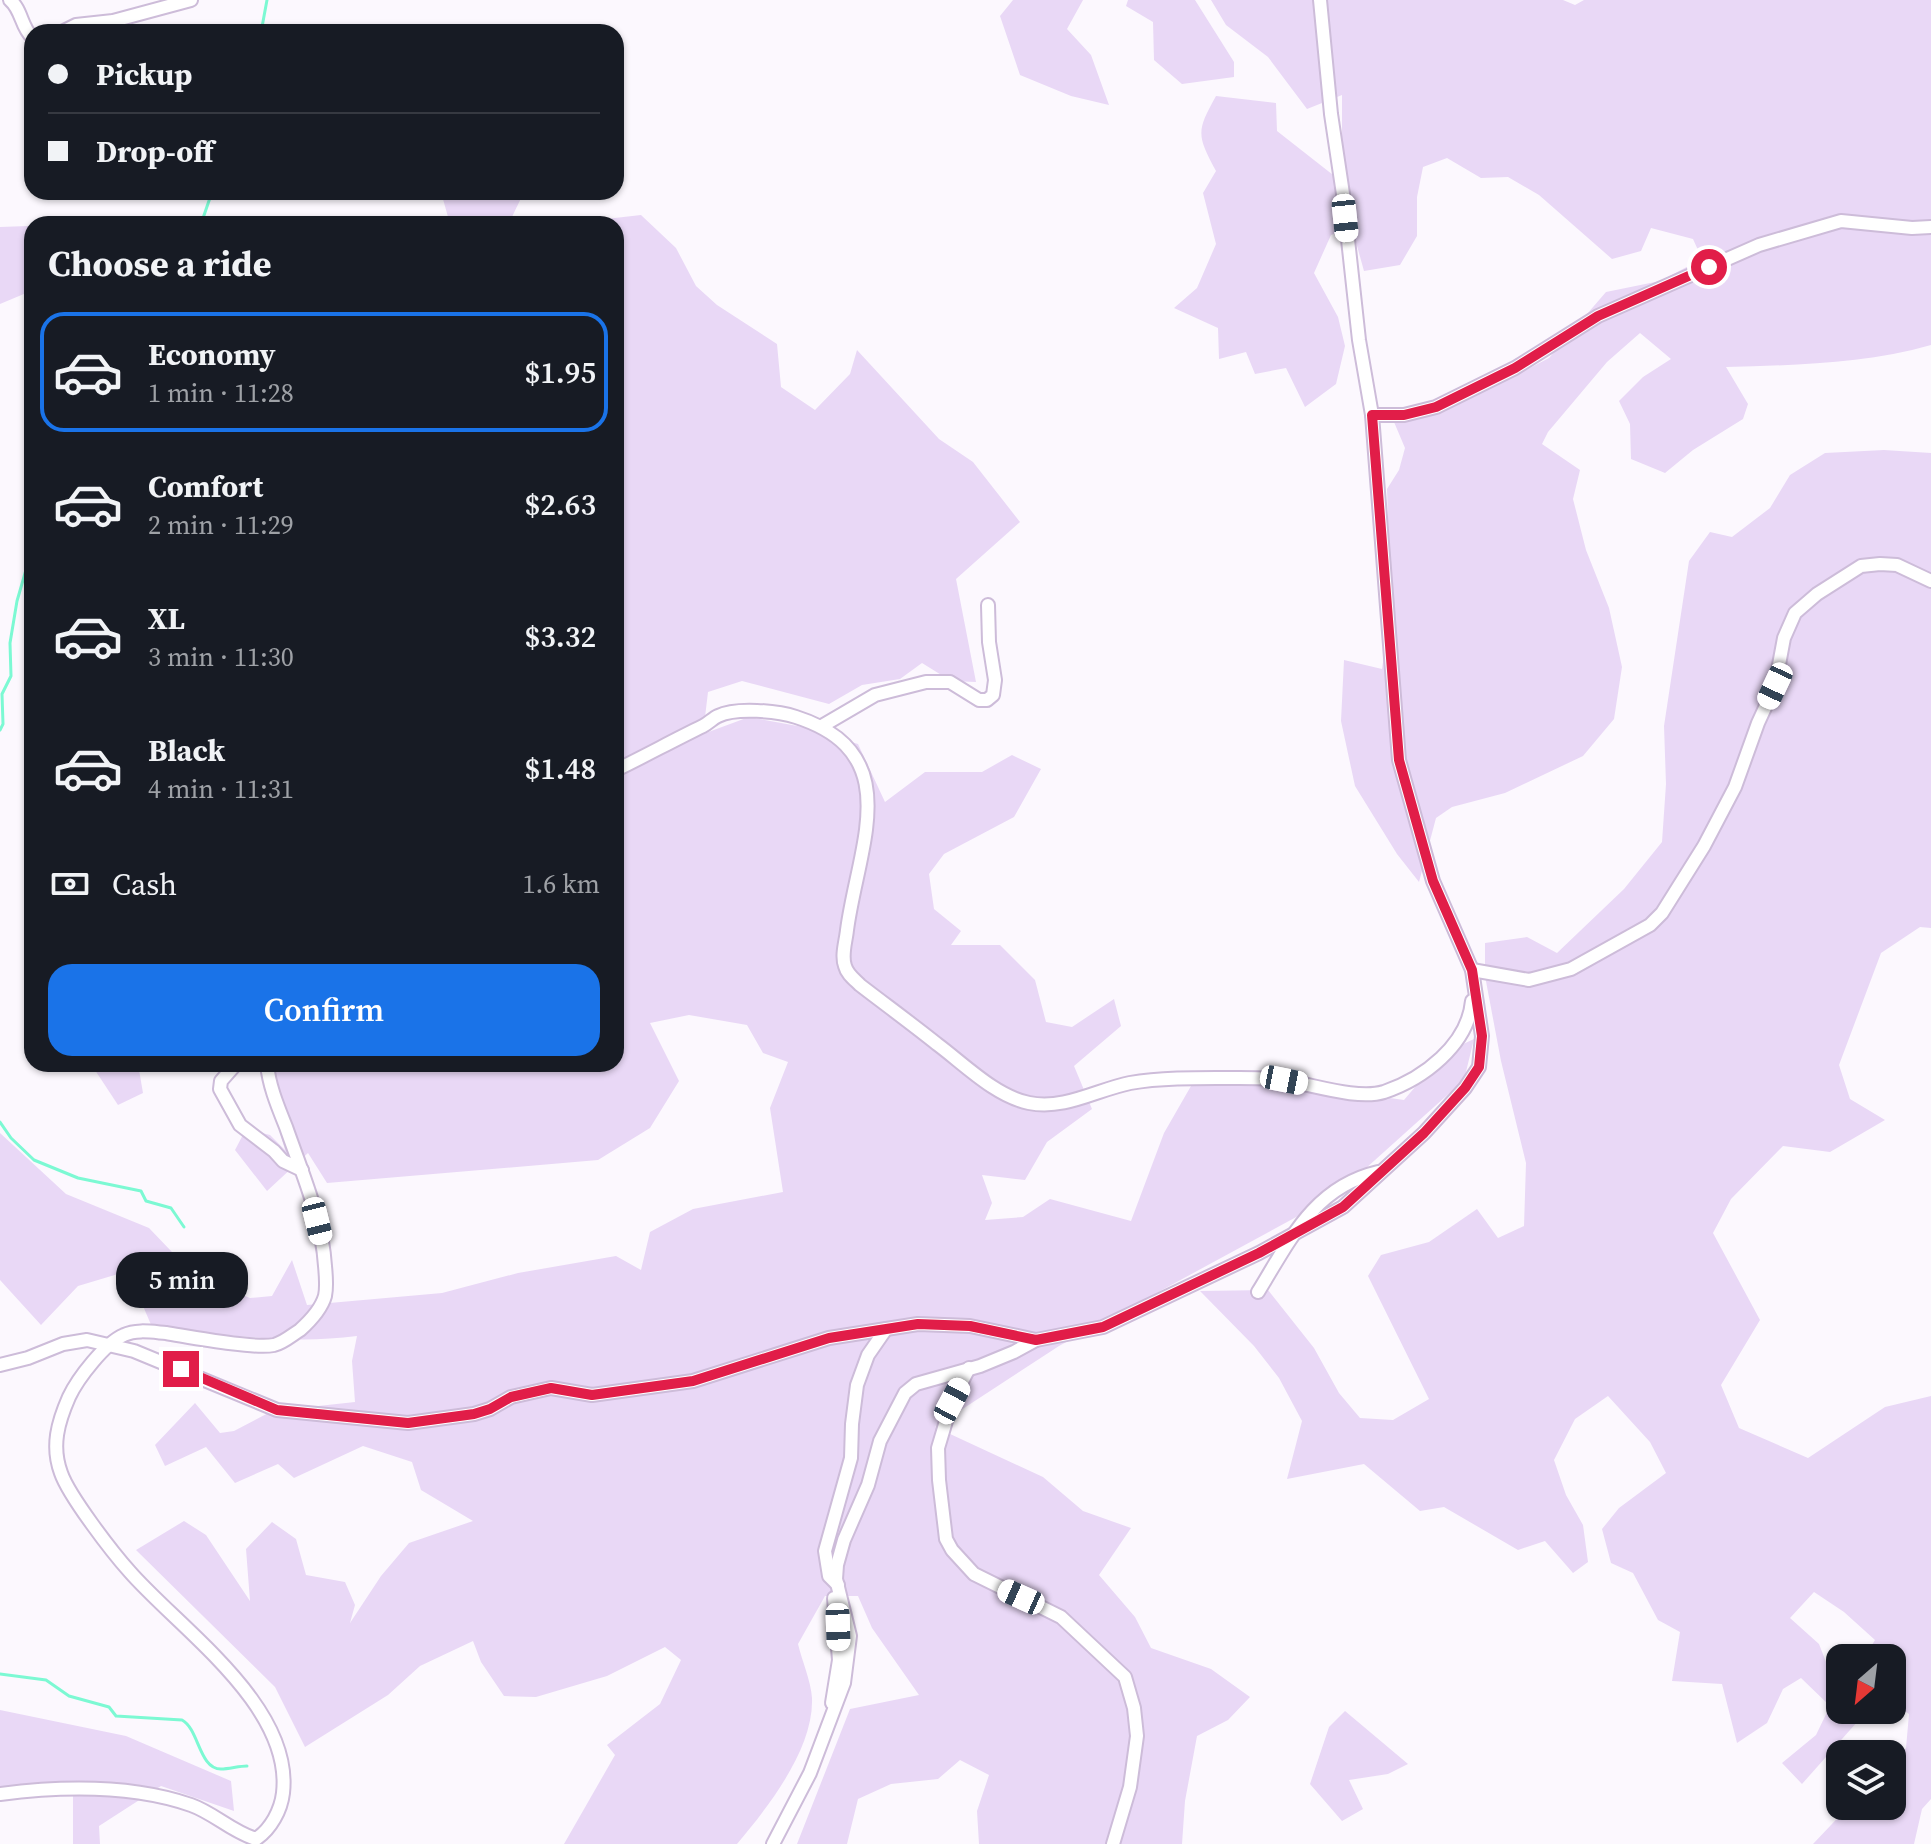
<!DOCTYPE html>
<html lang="en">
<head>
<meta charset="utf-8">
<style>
	body { margin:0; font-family:"Source Serif 4",serif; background:#20242c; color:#f1f3f6; height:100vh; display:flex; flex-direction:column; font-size:30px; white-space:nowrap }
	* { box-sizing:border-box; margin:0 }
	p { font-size:26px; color:#9ea1a6 }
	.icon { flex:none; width:44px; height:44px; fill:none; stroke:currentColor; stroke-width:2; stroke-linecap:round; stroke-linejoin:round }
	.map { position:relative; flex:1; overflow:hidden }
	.panel { position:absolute; left:24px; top:216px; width:600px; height:856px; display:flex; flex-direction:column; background:#171b24; border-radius:24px; box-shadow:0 2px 6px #0004 }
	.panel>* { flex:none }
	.top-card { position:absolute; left:24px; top:24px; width:600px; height:176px; border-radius:24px; box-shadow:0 2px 6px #0004; display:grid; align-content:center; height:176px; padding:0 24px; background:#171b24 }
	.needle { width:52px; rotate:208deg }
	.buttons { position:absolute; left:1826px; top:1644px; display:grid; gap:16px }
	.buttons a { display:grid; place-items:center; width:80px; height:80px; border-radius:16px; background:#171b24; box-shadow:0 2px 6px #0004; font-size:40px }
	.end { position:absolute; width:36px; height:36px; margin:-18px; border:10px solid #e11d48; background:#fff; box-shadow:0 0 0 4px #fff }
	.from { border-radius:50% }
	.bubble { position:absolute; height:56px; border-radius:24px; background:#171b24; box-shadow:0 2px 6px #0004; font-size:26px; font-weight:600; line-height:56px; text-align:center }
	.car { position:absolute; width:24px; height:48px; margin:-24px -12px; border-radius:10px; box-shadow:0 0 6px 2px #0007; background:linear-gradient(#fff 24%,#345 0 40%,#fff 0 76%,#345 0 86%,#fff 0) }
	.top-card b { display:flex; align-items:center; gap:28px; height:76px; font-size:30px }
	.top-card b+b { border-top:2px solid #363941 }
	.top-card i { width:20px; height:20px; background:#f1f3f6 }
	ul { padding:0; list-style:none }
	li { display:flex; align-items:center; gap:24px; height:120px; margin:0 16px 12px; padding:0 8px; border:4px solid transparent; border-radius:24px }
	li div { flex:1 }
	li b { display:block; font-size:30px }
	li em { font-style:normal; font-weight:600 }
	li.current { border-color:#1a73e8 }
	li>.icon { width:72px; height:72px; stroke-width:1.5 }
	h2 { padding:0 24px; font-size:36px; line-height:96px }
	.pay { display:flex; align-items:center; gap:20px; height:88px; padding:0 24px; font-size:30px }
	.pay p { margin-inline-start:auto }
	.primary-button { display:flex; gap:16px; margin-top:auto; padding:16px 24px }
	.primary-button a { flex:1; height:92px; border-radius:24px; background:#1a73e8; color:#fff; font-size:32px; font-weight:600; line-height:92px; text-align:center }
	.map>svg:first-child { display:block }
	.green { fill:#e9d8f6 }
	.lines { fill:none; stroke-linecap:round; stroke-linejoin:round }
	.stream { stroke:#7cf9d3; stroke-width:3 }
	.minor-casing { stroke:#cdbcd9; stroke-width:16 }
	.minor { stroke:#fff; stroke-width:12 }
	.route { stroke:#e11d48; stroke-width:10 }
</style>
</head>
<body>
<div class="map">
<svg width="1931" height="1844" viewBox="0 0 1931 1844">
	<rect width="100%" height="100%" fill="#fcf8fe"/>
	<g class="green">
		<path d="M1013,0H1083L1067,29L1091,55L1109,105L1071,96L1020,75L1000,16Z"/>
		<path d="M1128,0H1195L1234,62V77L1182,84L1154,60L1153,22L1126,6Z"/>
		<path d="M1211,0H1563L1575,5L1584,0H1931V345C1864,364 1796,365 1726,367L1748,404L1743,419L1693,450L1665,473L1631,459L1630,424L1619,401L1643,377L1671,359L1640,333L1607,362L1548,432L1542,444L1580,470L1573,499L1586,550L1609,608L1622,667L1614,719L1583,756L1505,793L1452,807L1436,818L1419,882L1397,854L1355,786L1341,721L1344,660L1382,669L1391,609L1387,489L1399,470L1405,448L1394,422L1447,406L1481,385L1520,373L1549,358L1606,292L1660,281L1702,259L1693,239L1651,228L1641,251L1612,259L1539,195L1508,177L1481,178L1447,158L1423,167L1417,197V236L1400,265L1364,271L1352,228L1331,235L1314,273L1338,317L1345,346L1336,384L1305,407L1286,368L1255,374L1246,352L1219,359L1218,328L1174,308L1197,288L1216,244L1203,193L1216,171C1197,135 1196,132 1216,96L1276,103L1277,131L1342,182V95L1307,109L1268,57L1226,25Z"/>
		<path d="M441,192H524L510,221L512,224H450Z"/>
		<path d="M641,215L676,248L696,286L717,305L777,344L781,387L815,410L850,374L857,350L939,439L973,462L1020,522L956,579L976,682L951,681L922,663L900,679L862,685L829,704L742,681L708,692L703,734L749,717L803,727L858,744L885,802L925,772H982L1012,755L1041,769L1014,817L944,854L929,874L934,909L961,931L951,945H1000L1035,980L1046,1022L1072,1027L1114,999L1121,1026L1074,1066L1092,1109L1047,1142L1025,1180L982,1175L992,1203L985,1220L1023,1217L1050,1199L1131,1221L1164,1133L1191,1086L1291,1084L1404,1100L1444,1053L1474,1039L1464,1080L1335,1196L1059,1346L935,1427L1043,1477L1083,1511L1131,1528L1099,1575L1135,1617L1151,1648L1211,1669L1250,1697L1228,1720L1197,1736L1185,1801L1182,1844H979L977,1811L989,1775L960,1760L938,1779L891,1784L858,1799L847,1844H797L850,1709L919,1695L872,1628L858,1596H825L798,1644C802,1661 811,1681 812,1698C814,1749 768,1807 737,1844H564L615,1755L607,1745L660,1704L681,1660L665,1647L607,1676L536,1697L504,1696L481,1662L473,1641L420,1666L388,1695L305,1747L275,1687L136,1550L184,1521L206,1535L250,1601L246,1549L272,1522L296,1539L306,1575L345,1582L355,1605L350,1623L381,1576L409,1543L473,1521L421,1490L412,1462L363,1446L294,1478L278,1464L235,1483L206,1447L165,1466L155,1445L195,1403L220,1433L234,1431L272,1411L355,1402L352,1361L357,1336C290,1345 219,1334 152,1327L128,1271L78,1286L41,1325L0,1280V1133L66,1194L149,1228L195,1276L250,1298L272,1296L292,1260L307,1305L442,1293L518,1273L616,1256L641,1270L650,1232L693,1209L783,1192L770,1108L788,1062L763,1053L747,1025L689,1015L650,1023L679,1081L650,1128L598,1160L327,1183L308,1153L267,1191L235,1150L246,1129L270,1135L285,1150L260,1064H616V224H601L606,219Z"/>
		<path d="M28,226L32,238L31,291L0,304V227Z"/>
		<path d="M1884,450L1931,453V928L1920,927L1881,953L1839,1065L1850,1099L1885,1120L1830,1152L1783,1146L1731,1199L1713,1233L1760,1320L1721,1385L1739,1428L1808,1458L1885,1407L1931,1396V1799L1922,1809L1914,1844H1813L1849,1806H1892V1762L1906,1748L1909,1714L1892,1702V1658H1864L1875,1640L1844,1612L1814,1592L1790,1618L1819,1644L1826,1662L1840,1679V1710L1866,1712L1802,1784L1782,1763L1816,1735L1830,1706L1801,1678L1783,1689L1767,1723L1737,1743L1722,1684L1672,1681L1680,1632L1658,1620L1633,1573L1611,1563L1602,1529L1619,1508L1666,1473L1650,1442L1608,1396L1575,1419L1554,1460L1566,1495L1583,1525L1588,1562L1573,1573L1545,1541L1518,1550L1444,1507L1420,1511L1364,1464L1287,1479L1302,1421L1279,1378L1254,1346L1200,1291L1268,1290L1314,1348L1339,1393L1360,1418L1393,1420L1429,1399L1368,1276L1381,1255L1429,1242L1477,1209L1498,1238L1524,1226L1526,1163L1501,1061L1485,976V943L1527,937L1557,953L1624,889L1662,842L1666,784L1664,726L1689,561L1710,532L1732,537L1770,508L1790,475L1825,453Z"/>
		<path d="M91,1064H138L143,1093L118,1105Z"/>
		<path d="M0,1710L126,1736L231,1781L234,1811L161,1786L99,1826L100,1844H73V1784L0,1792Z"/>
		<path d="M1345,1711L1408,1764L1388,1774L1349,1780L1363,1809L1342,1821L1310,1784L1329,1727Z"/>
	</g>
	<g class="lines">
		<g class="stream">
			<path d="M264,32L262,27L267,0"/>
			<path d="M201,224L212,192"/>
			<path d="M0,730L3,724L2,694L11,676L10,643L17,601L32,549"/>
			<path d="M0,1122L11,1138L34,1160L78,1178L141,1191L146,1201L171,1208L184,1227"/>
			<path d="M0,1674L46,1680L69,1696L109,1707L116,1716L182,1720C199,1729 199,1769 221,1769C229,1769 239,1766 247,1766"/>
		</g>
		<g class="minor-casing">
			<g id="minor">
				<path d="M10,0C22,10 21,27 32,37"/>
				<path d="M62,32L76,25L113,21L191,0"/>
				<path d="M1372,415H1404L1436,407L1515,368L1598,316L1759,245L1841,221L1912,228L1931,227"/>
				<path d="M822,726L875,695L926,682H950L979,700H987L993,695L995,680L989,642L988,605"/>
				<path d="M616,770C645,756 674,740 703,726C709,723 713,718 718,716C736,707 778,711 796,717C908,753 858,846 847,930C846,941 841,955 845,966C847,974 854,979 860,985C886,1005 912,1024 937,1044C964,1064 995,1096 1029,1103C1065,1110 1096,1090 1130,1083C1163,1077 1205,1078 1239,1078C1255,1078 1272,1078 1288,1081C1314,1085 1358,1100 1384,1092C1423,1079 1468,1045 1472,1001"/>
				<path d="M1472,970L1529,980L1571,969L1650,925L1662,913L1704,846L1735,787L1758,723L1775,686L1784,638L1795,613L1817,594L1861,566L1880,564L1897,565L1931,581"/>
				<path d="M236,1064L221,1081L220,1089L240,1125L274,1151L283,1161L302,1170"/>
				<path d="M1258,1292C1290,1240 1314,1187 1378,1172"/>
				<path d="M0,1365L28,1358L63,1344L87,1340L134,1351L277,1410L408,1423L474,1414L490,1409L511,1397L551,1388L592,1395L693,1381L829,1338L918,1324L970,1326L1036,1340"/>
				<path d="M969,1368L952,1401L938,1448L939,1480L946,1539L952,1550L974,1574L1061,1617L1125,1677L1134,1708L1137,1736L1130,1787L1113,1844"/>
				<path d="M838,1585L829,1576L825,1551L851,1458L852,1424L857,1385L868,1355L886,1329"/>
				<path d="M832,1703L839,1660L834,1598"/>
				<path d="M0,1794C62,1786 130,1784 191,1805C214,1813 232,1832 256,1839C271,1829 281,1810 283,1793C293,1706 180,1629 130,1572C112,1552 69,1496 61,1473C51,1446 58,1422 69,1397C78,1378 105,1343 124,1335C136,1329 153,1332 166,1333C191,1337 252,1349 274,1345C283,1343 292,1335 300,1330C310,1321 321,1310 325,1296C327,1287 326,1276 325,1266C322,1218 302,1173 286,1127C278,1107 269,1086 267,1064"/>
				<path d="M773,1844L810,1773L844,1683L850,1636L836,1579L837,1565L844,1540L868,1485L880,1441L905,1393L916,1384L980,1366L1014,1352L1036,1340L1103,1327L1259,1253L1343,1207L1424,1133L1465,1088L1479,1067L1482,1036L1472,970L1433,881L1399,760L1372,415L1359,340L1343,194L1331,114L1320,0"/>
			</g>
		</g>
		<use href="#minor" class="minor"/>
	</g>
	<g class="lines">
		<path class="route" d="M181,1369L277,1410L408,1423L474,1414L490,1409L511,1397L551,1388L592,1395L693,1381L829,1338L918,1324L970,1326L1036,1340L1103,1327L1259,1253L1343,1207L1424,1133L1465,1088L1479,1067L1482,1036L1472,970L1433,881L1399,760L1372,415H1404L1436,407L1515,368L1598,316L1709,267"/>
	</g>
</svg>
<div class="buttons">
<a><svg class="needle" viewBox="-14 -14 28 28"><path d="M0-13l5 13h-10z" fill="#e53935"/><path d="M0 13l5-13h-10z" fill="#9ea1a6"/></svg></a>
<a><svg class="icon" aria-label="layers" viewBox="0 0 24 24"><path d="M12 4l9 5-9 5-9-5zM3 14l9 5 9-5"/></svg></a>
</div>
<i class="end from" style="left:1709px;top:267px"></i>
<i class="end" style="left:181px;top:1369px"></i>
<div class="bubble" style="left:116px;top:1252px;width:132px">5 min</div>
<i class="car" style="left:1345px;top:218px;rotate:174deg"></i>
<i class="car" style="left:1775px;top:686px;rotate:205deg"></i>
<i class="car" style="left:1284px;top:1080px;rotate:101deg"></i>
<i class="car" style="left:317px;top:1221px;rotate:166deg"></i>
<i class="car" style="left:952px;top:1401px;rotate:28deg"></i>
<i class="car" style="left:1021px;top:1597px;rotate:294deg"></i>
<i class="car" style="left:838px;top:1627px;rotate:178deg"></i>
<div class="top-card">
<b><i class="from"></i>Pickup</b>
<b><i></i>Drop-off</b>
</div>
<section class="panel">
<h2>Choose a ride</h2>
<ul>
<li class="current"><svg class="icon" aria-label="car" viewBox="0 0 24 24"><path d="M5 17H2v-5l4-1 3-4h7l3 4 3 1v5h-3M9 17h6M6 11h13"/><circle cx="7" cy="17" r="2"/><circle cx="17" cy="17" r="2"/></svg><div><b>Economy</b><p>1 min · 11:28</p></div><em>$1.95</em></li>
<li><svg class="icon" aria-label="car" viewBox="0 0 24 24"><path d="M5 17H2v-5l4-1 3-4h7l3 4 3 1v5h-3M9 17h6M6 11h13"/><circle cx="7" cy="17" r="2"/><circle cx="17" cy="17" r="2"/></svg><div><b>Comfort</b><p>2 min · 11:29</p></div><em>$2.63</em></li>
<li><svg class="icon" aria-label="car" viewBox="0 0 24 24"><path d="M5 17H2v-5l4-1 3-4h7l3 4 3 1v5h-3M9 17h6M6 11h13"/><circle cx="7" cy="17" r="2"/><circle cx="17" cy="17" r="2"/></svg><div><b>XL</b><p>3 min · 11:30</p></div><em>$3.32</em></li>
<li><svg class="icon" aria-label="car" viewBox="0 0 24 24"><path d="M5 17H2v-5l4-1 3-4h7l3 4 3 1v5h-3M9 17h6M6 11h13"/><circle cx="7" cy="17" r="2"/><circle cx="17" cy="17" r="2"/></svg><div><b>Black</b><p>4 min · 11:31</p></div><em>$1.48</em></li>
</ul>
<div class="pay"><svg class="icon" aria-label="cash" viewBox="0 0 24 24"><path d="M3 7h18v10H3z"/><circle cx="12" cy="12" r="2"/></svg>Cash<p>1.6 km</p></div>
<div class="primary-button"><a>Confirm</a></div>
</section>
</div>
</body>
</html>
